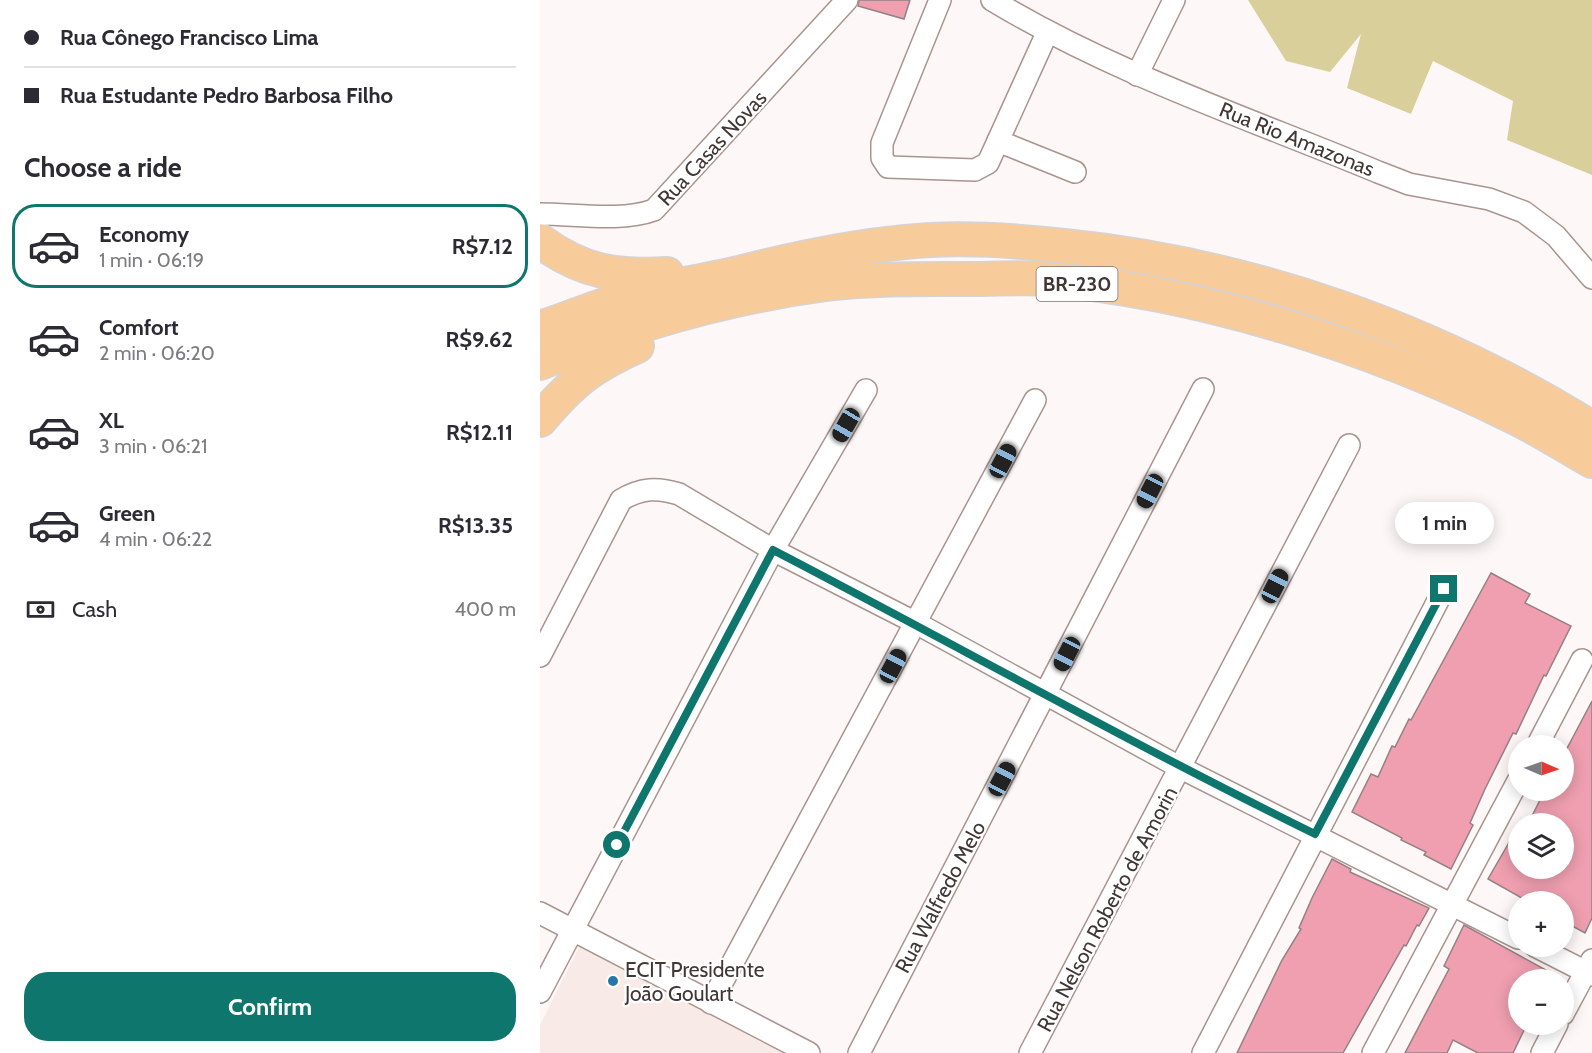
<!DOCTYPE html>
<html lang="en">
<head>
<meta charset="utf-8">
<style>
	body { margin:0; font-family:Cabin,sans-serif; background:#f2f2f3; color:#2b2b33; height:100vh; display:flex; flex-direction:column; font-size:22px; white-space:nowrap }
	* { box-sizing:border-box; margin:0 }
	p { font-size:20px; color:#7c7c81 }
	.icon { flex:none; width:33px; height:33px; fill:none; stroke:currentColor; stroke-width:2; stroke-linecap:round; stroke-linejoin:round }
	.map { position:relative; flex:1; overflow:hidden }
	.drawer { display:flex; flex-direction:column; background:#fff; width:540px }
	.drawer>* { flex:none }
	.guide { display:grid; align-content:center; height:132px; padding:0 24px; background:#fff }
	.needle { width:39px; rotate:92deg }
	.controls { position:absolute; left:968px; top:735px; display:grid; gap:12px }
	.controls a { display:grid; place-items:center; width:66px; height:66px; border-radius:50%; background:#fff; box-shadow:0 3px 15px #0003; font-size:30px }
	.end { position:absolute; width:27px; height:27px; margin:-14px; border:8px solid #0f766e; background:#fff; box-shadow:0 0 0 3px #fff }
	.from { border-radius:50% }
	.bubble { position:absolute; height:42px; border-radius:21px; background:#fff; box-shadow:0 3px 15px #0003; font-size:20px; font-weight:800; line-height:42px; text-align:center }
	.car { position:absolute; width:18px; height:36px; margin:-18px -9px; border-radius:8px; box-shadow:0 0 4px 2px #0007; background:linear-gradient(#222 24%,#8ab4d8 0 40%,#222 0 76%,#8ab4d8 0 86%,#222 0) }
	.guide b { display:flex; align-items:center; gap:21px; height:57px; font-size:22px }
	.guide b+b { border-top:2px solid #e1e1e2 }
	.guide i { width:15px; height:15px; background:#2b2b33 }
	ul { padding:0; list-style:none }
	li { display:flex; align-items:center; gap:18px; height:84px; margin:0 12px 9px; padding:0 12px; border:3px solid transparent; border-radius:24px }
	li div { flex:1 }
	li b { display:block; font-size:22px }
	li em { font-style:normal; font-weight:800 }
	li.selected { border-color:#0f766e }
	li>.icon { width:54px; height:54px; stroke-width:1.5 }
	h2 { padding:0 24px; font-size:27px; line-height:72px }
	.pay { display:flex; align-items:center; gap:15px; height:66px; padding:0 24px; font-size:22px }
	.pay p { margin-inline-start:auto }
	.action { display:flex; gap:12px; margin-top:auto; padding:12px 24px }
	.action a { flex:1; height:69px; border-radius:24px; background:#0f766e; color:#fff; font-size:24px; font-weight:800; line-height:69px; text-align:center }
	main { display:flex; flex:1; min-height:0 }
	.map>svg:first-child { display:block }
	.built { fill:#f8ebe7 }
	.green { fill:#d9cf9a }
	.building { fill:#ef9fb0; stroke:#958084; stroke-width:1.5 }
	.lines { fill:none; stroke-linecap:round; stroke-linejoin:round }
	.minor-casing { stroke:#a9948e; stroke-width:24 }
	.trunk-casing { stroke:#d5d3d3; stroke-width:36 }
	.minor { stroke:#fff; stroke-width:21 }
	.trunk { stroke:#f8cb9b; stroke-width:33 }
	.route { stroke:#0f766e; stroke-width:8 }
	.poi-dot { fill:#2776a8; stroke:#fff; stroke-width:2 }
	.labels { text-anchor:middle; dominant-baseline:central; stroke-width:4.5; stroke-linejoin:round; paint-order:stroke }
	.shield { fill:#fff; stroke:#7a7472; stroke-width:1.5 }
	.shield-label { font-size:20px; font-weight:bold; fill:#413836 }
	.street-label { font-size:21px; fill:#413836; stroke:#fff }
	.poi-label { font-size:21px; fill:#413836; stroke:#fff; text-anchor:start }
</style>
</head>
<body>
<main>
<section class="drawer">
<div class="guide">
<b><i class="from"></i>Rua Cônego Francisco Lima</b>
<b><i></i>Rua Estudante Pedro Barbosa Filho</b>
</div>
<h2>Choose a ride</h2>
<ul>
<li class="selected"><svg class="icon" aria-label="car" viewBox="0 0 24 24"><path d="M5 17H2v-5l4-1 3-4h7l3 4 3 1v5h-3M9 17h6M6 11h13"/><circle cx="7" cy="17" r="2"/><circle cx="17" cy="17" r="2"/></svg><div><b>Economy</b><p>1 min · 06:19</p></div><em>R$7.12</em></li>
<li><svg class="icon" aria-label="car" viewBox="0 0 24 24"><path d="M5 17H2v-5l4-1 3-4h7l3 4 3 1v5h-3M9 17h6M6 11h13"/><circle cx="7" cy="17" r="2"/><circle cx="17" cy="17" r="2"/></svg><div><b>Comfort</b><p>2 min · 06:20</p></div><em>R$9.62</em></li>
<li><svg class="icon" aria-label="car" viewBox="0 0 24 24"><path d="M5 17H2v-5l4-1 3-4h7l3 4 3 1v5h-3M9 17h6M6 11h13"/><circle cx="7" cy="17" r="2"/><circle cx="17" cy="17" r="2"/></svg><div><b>XL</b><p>3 min · 06:21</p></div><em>R$12.11</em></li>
<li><svg class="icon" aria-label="car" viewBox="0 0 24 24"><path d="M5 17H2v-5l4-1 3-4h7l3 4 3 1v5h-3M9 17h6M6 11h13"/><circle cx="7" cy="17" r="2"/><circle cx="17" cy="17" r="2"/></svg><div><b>Green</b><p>4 min · 06:22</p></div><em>R$13.35</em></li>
</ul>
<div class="pay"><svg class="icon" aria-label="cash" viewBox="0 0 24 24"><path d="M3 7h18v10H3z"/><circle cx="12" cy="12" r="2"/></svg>Cash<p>400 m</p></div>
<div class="action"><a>Confirm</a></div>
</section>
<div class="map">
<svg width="1052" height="1053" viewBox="0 0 1052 1053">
	<rect width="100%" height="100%" fill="#fdf8f7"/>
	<path class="built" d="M44,937L256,1053H0V1025Z"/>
	<path class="green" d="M708,0H1052V175L967,140L973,101L893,61L871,114L807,88L821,34L790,72L746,61Z"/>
	<g class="building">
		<path d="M319,0H370L364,19L318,6Z"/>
		<path d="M951,573L990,594L985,603L1031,626L1006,676L1004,675L976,734L973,733L945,789L930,823L933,825L911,869L884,855L886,852L861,840L862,838L812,812L831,774L838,777L852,746L855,747L869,719L871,720Z"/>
		<path d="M1052,701V918L1045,933L1023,921V902H989L948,879L978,827V868H1023V824H988L1005,790H1023V756Z"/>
		<path d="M792,859L811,869L810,872L889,908L879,926L877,925L866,946L864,945L803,1053H697L742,960L761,929L759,928L772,898Z"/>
		<path d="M924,925L1024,980H978V1024H987L973,1053H938L913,1040L907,1053H865L909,969L904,966Z"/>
	</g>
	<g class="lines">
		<g class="minor-casing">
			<g id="minor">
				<path d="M400,0L342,143V158L348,167L435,170L448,163L458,141"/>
				<path d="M452,0C573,73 708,118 838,172L869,184L949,199L984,212L1016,236L1052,278"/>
				<path d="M507,33L458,141L535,172"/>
				<path d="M597,75L634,0"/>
				<path d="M0,214C36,214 81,222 114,210L307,0"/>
				<path d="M0,656L81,500C101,488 117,487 139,494L233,550L376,623L641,768L978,938"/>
				<path d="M997,746L1042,660"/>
				<path d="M0,913L269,1053"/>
				<path d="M995,946L1052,975"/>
				<path d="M0,992L233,550L326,390"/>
				<path d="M171,1003L495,400"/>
				<path d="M1023,1014L1052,960"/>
				<path d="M319,1053L663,389"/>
				<path d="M490,1053L809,445"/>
				<path d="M663,1053L904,589"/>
				<path d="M833,1053L978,781"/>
				<path d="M1002,1053L1017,1024"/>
			</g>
		</g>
		<g class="trunk-casing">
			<g id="trunk">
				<path d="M0,241C42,272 76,277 127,274"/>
				<path d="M0,328C33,317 66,303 99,294C135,285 172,280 207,271C259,258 312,247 365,242C417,236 472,240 524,246C711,265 892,329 1052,428"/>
				<path d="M0,363C90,325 189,297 286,284C336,278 386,279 435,279C459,279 483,277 507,279C662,292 831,347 970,415C998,428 1025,446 1052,461"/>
				<path d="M0,420C32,382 52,366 97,346"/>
			</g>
		</g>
		<use href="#minor" class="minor"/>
		<use href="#trunk" class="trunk"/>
	</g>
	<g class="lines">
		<path class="route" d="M77,845L233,550C414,644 592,744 775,834L904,589"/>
	</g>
	<circle class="poi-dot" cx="73" cy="981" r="6"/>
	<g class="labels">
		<rect class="shield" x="496.5" y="267" width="81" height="34" rx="4.5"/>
		<g class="shield-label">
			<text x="537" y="284">BR-230</text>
		</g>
		<g class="street-label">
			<text transform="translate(757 139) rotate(22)">Rua Rio Amazonas</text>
			<text transform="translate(172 148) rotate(-47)">Rua Casas Novas</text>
			<text transform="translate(400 897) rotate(-62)">Rua Walfredo Melo</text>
			<text transform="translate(567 909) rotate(-62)">Rua Nelson Roberto de Amorin</text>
		</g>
		<g class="poi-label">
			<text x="85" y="969">ECIT Presidente<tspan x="85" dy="24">João Goulart</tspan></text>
		</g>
	</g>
</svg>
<div class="controls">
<a><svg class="needle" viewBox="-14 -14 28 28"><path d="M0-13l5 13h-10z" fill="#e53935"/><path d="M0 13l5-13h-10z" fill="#7c7c81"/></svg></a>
<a><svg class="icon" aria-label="layers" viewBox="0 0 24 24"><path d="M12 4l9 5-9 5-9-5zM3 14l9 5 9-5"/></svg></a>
<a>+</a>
<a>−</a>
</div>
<i class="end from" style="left:77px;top:845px"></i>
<i class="end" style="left:904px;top:589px"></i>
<div class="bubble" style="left:855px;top:502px;width:99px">1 min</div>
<i class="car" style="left:306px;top:425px;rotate:210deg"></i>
<i class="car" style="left:463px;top:461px;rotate:28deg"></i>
<i class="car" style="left:610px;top:491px;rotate:207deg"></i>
<i class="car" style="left:735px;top:586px;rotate:27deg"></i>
<i class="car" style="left:527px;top:654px;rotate:207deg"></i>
<i class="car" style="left:353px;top:666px;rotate:28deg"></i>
<i class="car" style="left:462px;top:779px;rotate:28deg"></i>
</div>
</main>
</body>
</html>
